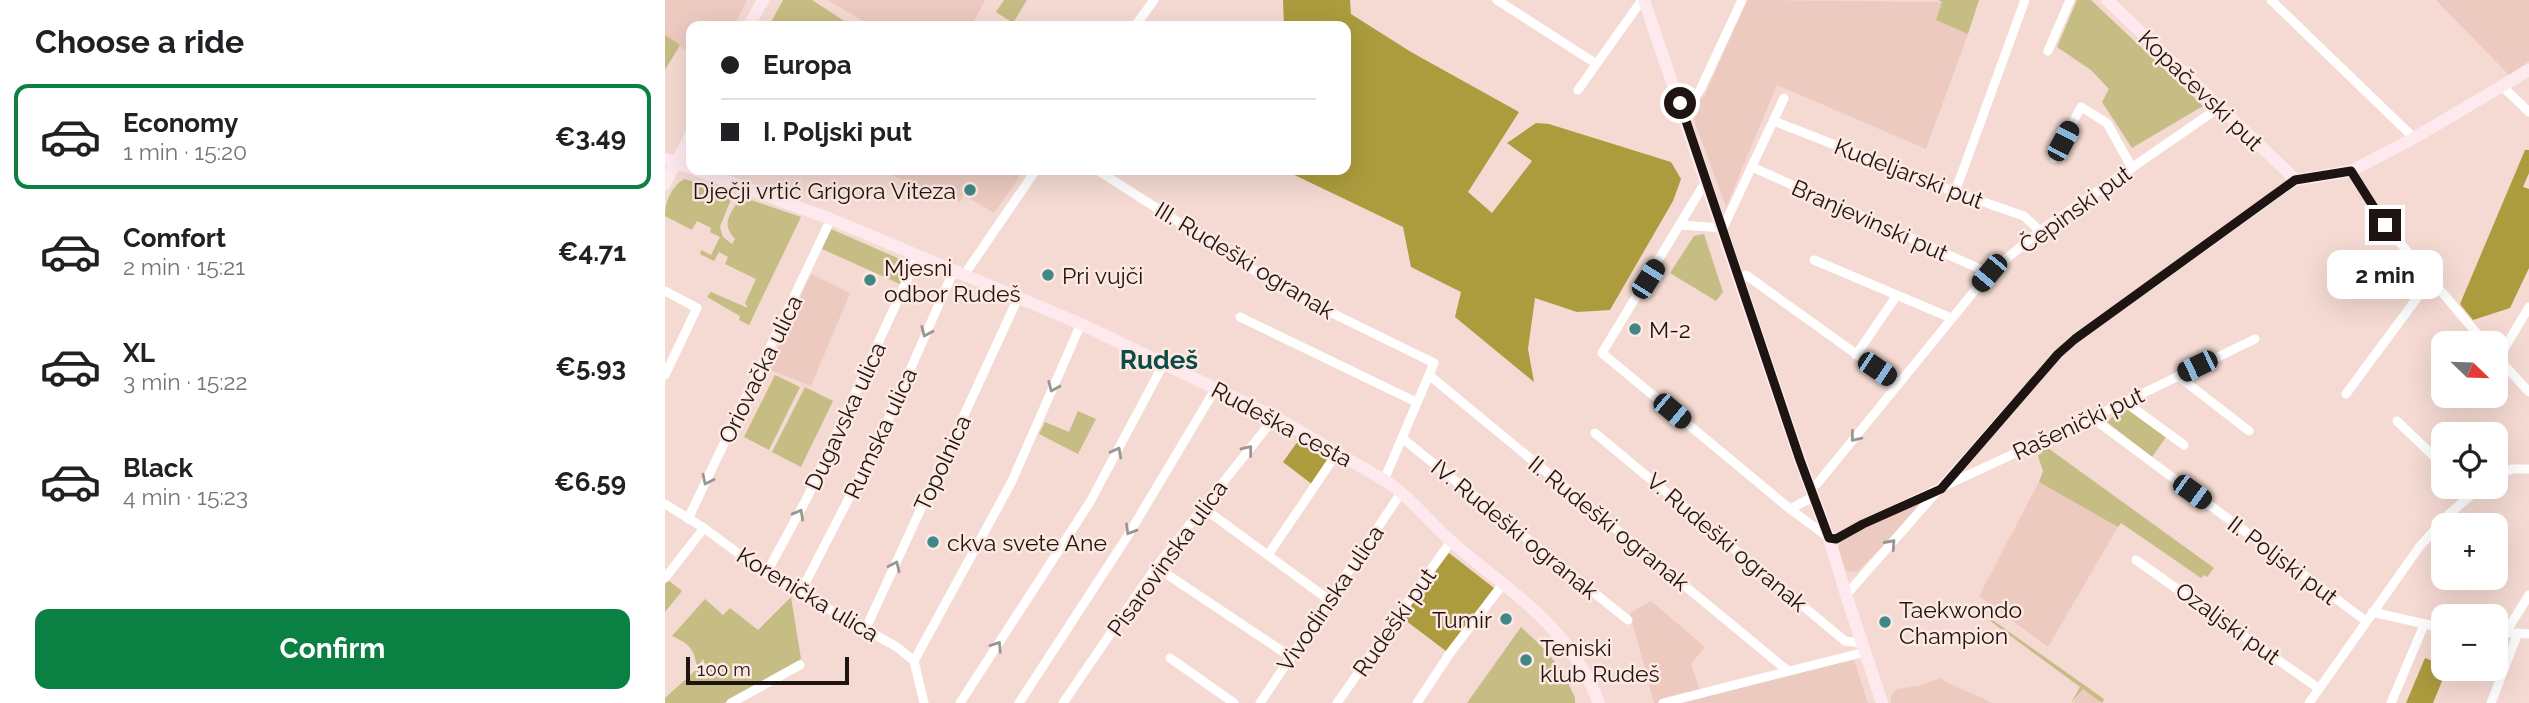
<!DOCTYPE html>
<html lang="en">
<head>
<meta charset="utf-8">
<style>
	body { margin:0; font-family:Raleway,sans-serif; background:#f6f6f6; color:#202124; height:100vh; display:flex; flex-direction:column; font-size:26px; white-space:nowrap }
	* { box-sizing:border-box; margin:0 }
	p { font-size:23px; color:#757577 }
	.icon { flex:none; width:38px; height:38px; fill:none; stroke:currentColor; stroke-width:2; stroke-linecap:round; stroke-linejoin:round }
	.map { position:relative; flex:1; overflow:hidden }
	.sheet { display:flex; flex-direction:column; background:#fff; width:665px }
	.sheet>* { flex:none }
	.hud { position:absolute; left:21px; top:21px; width:665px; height:154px; border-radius:14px; box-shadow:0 7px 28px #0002; display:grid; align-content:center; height:154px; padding:0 35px; background:#fff }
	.needle { width:46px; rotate:113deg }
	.buttons { position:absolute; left:1766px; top:331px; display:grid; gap:14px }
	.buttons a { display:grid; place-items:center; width:77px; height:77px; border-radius:14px; background:#fff; box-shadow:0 7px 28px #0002; font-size:35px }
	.scale { position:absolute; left:21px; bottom:18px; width:163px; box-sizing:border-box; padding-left:7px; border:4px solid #1e1512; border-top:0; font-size:19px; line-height:24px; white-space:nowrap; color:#1e1512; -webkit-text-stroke:5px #fee9e2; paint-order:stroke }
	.end { position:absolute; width:32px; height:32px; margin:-16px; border:9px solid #1e1512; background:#fff; box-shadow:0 0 0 4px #fff }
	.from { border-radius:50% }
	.bubble { position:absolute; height:49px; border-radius:14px; background:#fff; box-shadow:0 7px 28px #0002; font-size:23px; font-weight:700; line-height:49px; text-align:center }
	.car { position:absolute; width:21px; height:42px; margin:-21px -10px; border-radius:9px; box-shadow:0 0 5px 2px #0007; background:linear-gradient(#222 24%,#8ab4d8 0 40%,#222 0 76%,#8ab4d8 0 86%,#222 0) }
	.hud b { display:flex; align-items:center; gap:24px; height:66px; font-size:26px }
	.hud b+b { border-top:2px solid #e0e0e0 }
	.hud i { width:18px; height:18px; background:#202124 }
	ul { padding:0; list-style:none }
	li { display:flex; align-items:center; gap:21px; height:105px; margin:0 14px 10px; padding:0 21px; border:4px solid transparent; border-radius:14px }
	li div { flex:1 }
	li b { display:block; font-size:26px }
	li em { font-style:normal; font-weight:700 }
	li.active { border-color:#0b8043 }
	li>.icon { width:63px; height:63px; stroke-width:1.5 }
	h2 { padding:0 35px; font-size:32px; line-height:84px }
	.button { display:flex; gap:14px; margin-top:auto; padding:14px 35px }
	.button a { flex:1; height:80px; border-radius:14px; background:#0b8043; color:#fff; font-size:28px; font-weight:700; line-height:80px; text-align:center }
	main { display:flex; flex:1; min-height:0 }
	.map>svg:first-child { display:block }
	.built { fill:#eccac0 }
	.green { fill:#c6bd84 }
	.forest { fill:#ac9c3e }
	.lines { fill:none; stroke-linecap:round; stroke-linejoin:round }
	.street { stroke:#fff; stroke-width:9 }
	.secondary { stroke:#feeaee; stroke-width:12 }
	.oneway { stroke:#9a9694 }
	.route { stroke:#1e1512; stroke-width:9 }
	.poi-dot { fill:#408886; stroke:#fee9e2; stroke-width:2.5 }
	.labels { text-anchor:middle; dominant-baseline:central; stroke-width:5; stroke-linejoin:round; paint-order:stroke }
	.street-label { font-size:23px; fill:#1e1512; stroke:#fee9e2 }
	.poi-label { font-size:23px; fill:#1e1512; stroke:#fee9e2; text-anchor:start }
	.quarter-label { font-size:26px; font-weight:bold; fill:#0d4c4b; stroke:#fee9e2 }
</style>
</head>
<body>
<main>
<section class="sheet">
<h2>Choose a ride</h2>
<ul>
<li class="active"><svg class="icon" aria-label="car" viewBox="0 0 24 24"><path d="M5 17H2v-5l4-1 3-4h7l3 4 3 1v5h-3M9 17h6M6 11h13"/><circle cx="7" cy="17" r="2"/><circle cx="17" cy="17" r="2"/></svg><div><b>Economy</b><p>1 min · 15:20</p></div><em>€3.49</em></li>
<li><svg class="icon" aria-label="car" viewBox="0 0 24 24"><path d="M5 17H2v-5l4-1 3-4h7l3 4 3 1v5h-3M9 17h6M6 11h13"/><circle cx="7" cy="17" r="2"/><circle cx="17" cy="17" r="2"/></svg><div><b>Comfort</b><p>2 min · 15:21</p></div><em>€4.71</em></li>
<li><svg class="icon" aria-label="car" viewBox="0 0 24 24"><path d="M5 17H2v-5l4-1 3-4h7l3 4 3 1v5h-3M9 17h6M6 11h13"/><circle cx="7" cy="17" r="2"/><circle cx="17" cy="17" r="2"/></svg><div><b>XL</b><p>3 min · 15:22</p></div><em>€5.93</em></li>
<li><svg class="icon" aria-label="car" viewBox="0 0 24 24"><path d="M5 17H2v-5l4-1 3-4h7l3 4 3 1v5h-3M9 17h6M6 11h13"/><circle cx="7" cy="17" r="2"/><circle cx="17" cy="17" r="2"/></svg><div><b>Black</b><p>4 min · 15:23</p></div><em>€6.59</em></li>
</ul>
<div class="button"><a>Confirm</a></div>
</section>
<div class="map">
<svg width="1864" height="703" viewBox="0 0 1864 703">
	<rect width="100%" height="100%" fill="#f4dad2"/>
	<g class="built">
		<path d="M0,0H82L69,26H26V54L0,35Z"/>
		<path d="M163,0H320L306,26H206Z"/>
		<path d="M1082,0L1277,2L1271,20L1303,34L1261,149L1112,85L1061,207L1026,112L1028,107L1040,95Z"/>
		<path d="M1771,0H1864V61L1844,75Z"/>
		<path d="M214,170H359L329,213L299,195L295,202Z"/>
		<path d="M146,274L185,293L146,386L103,369Z"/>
		<path d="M1374,482L1453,527L1383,647L1314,596Z"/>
		<path d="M1251,503H1255L1256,507L1192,572L1181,571L1173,549L1177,539Z"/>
		<path d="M986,601L1040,647L1026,664L1036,693L1189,660L1203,703H989L965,613Z"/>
		<path d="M1275,678L1281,682L1328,703H1226V696L1231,689L1254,686Z"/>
		<path d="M1418,689L1435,700L1434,703H1408Z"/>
	</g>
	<g class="green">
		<path d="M118,0H147L187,26H104Z"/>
		<path d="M339,0H362L348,23L331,12Z"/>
		<path d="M1273,0H1314L1303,34L1271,20L1277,2Z"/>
		<path d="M1412,0H1426L1538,106L1467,148L1437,102L1444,89L1426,70L1392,47Z"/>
		<path d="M0,35L15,45L0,70Z"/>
		<path d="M19,179L68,194L55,227L58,237L67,244L70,239C55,223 66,214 75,197V205H77L80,198L136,217L84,325L74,320L75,316L42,297L46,292L83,308L80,303L91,279L60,264L63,257L54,252L49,261L35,254L36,250L46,255L55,237L45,232L46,228L32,221L27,230L0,216C0,202 6,187 19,179Z"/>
		<path d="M166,229L244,263L235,284L157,249Z"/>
		<path d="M1039,234L1058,292L1051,301L1005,273L1029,236Z"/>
		<path d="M110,375L135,387L104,450L79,437Z"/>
		<path d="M140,387L168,401L136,467L107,452Z"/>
		<path d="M1456,409H1463L1501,437L1487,457L1442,422Z"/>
		<path d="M413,411L431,419L413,454L374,434L380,422L404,432Z"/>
		<path d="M1379,445L1394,456L1549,568L1542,577L1539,575L1536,578L1456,523L1453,527L1374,482L1378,471L1373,456L1377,453Z"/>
		<path d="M3,580L17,591L0,612V584Z"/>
		<path d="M126,597L136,659L59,703H0V698L32,669C30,650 25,644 7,636L40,599L58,615L65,608L93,630Z"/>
		<path d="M1326,619L1439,699L1437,703L1418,689L1406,703L1415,687L1324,620Z"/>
		<path d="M856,627C883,652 895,664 910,698V703H802Z"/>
	</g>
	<g class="forest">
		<path d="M618,0H685L686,14L746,52L854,112L803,192L827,213L867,161L842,143L871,123L884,124L1006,162L1016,179L1008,201L945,310L912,312L870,298L863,349L869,382L790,317L796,292L746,267L738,227L619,170H681V26H619Z"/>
		<path d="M1860,150H1864V173L1858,187L1864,189V268L1845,308L1808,320L1795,304Z"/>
		<path d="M633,441L664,461L648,485L618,462Z"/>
		<path d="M784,553L829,588L781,651L736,617Z"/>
		<path d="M1760,658L1778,665V668L1782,669L1768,703H1741Z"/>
	</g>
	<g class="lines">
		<g class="street">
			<path d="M832,0L930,63"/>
			<path d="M1606,0L1749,138"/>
			<path d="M470,26L489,0"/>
			<path d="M1383,51L1405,0"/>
			<path d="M1838,87L1864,112"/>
			<path d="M913,90L977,0"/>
			<path d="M1016,106L1030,98L1036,88L1077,0"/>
			<path d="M1109,121L1290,192L1359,216L1375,231"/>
			<path d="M1389,158L1416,107L1442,123L1467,168"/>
			<path d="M1087,167L1324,273"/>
			<path d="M432,170L620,290L769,363L719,480"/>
			<path d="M1686,171L1720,225L1820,343"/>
			<path d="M1041,181L937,353L1125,509"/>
			<path d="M1290,192L1360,0"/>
			<path d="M1016,225L1058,228L1119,98"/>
			<path d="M1149,260L1286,318"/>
			<path d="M299,275L371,170"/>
			<path d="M1081,275L1233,384"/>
			<path d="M0,291L32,308L0,375"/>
			<path d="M575,317L751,402"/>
			<path d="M1191,355L1232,295"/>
			<path d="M1832,357L1864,392"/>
			<path d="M1833,359L1864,307"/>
			<path d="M764,375L1123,671"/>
			<path d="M1513,376L1584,431"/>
			<path d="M1681,394L1766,279"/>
			<path d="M1460,402L1519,445"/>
			<path d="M1426,417L1701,621"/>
			<path d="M1732,421L1778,465"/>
			<path d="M930,433L1180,641L1197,643"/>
			<path d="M737,438L963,620"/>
			<path d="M1830,476L1847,469H1864"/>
			<path d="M1145,486L1152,484L1324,273L1375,231L1555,107"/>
			<path d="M1148,497L1125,509L1164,538L1171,539L1198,524L1460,402L1590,339"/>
			<path d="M0,504L39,528L101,574L232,647L249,661L259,703"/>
			<path d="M537,507L664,600"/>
			<path d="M23,519L166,219"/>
			<path d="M603,555L672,453"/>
			<path d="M1471,560L1653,688"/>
			<path d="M491,567L626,657"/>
			<path d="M101,574L142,498L253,256"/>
			<path d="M0,578L39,528"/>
			<path d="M135,593L216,436L289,270"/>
			<path d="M1181,595L1393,354L1410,339L1631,180"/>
			<path d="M1707,612L1778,628"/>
			<path d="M201,628L353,298"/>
			<path d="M1830,632L1864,634"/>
			<path d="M1841,632L1864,595"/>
			<path d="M505,658L569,703"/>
			<path d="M249,661L346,483L416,324"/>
			<path d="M66,703L135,665"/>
			<path d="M295,703L425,502L499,363"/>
			<path d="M354,703L462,537L551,388"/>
			<path d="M398,703L491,567L610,417"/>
			<path d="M595,703L736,493"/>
			<path d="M672,703L786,541"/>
			<path d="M752,703L785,653L838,584"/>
			<path d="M998,703L1200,652"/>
			<path d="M1644,703L1755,546L1784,514L1817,486"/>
			<path d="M1726,703L1759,625"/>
			<path d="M1826,703L1853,633"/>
		</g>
		<g class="secondary">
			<path d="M979,0L1135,460L1164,538L1181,595L1217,703"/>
			<path d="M1442,0L1631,180L1686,171L1749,138L1864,70"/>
			<path d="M84,26L98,0"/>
			<path d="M0,159L26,168"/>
			<path d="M31,170L166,219L416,324L610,417L719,480C745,496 764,522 787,542C848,595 902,623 934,703"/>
			<path d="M0,184L26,134"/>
		</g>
	</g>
	<defs><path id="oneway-chevron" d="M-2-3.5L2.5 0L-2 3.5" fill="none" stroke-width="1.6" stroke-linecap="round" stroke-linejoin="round" transform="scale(1.75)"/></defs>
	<g class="oneway">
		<use href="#oneway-chevron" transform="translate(261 332) rotate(114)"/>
		<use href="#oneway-chevron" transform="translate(388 387) rotate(114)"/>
		<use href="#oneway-chevron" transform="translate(1190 437) rotate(129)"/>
		<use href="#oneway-chevron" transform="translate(583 450) rotate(-51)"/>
		<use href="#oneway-chevron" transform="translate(452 452) rotate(-62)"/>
		<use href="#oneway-chevron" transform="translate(42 480) rotate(116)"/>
		<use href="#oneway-chevron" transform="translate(134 514) rotate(-61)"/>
		<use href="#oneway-chevron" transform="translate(465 530) rotate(121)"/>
		<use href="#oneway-chevron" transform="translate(1226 544) rotate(-48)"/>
		<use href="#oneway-chevron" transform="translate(230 566) rotate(-65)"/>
		<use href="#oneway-chevron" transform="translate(332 646) rotate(-57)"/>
	</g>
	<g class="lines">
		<path class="route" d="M1015,103L1135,460L1164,538L1171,539L1198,524L1276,489L1393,354L1410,339L1630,180L1686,171L1720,225"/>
	</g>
	<g class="poi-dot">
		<circle cx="305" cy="190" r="7"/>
		<circle cx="383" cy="275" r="7"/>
		<circle cx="205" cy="280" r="7"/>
		<circle cx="970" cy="329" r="7"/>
		<circle cx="268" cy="542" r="7"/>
		<circle cx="841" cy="619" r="7"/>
		<circle cx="1220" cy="622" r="7"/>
		<circle cx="861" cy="660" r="7"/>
	</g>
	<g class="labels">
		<g class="street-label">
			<text transform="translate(1536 90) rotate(44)">Kopačevski put</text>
			<text transform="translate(1244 173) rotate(21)">Kudeljarski put</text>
			<text transform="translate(1410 209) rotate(-36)">Čepinski put</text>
			<text transform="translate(1205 220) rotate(24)">Branjevinski put</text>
			<text transform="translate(580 260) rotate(31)">III. Rudeški ogranak</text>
			<text transform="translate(95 369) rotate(-64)">Oriovačka ulica</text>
			<text transform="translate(180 416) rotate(-65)">Dugavska ulica</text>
			<text transform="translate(1413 423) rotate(-25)">Rašenički put</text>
			<text transform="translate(617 424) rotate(28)">Rudeška cesta</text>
			<text transform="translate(215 433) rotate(-65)">Rumska ulica</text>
			<text transform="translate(277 463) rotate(-65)">Topolnica</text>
			<text transform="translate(944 523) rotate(39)">II. Rudeški ogranak</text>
			<text transform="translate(850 529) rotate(39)">IV. Rudeški ogranak</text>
			<text transform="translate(1062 542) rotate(40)">V. Rudeški ogranak</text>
			<text transform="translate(502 558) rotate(-54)">Pisarovinska ulica</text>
			<text transform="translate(1618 560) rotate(37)">II. Poljski put</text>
			<text transform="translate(143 594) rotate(31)">Korenička ulica</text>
			<text transform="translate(665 598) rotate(-56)">Vivodinska ulica</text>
			<text transform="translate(729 622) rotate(-55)">Rudeški put</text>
			<text transform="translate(1563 623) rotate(36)">Ozaljski put</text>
		</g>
		<g class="poi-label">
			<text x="291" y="190" text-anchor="end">Dječji vrtić Grigora Viteza</text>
			<text x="219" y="267">Mjesni<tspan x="219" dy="26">odbor Rudeš</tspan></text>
			<text x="397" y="275">Pri vujči</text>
			<text x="984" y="329">M-2</text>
			<text x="282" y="542">ckva svete Ane</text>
			<text x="1234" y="609">Taekwondo<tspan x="1234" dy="26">Champion</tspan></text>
			<text x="827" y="619" text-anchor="end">Tumir</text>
			<text x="875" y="647">Teniski<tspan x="875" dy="26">klub Rudeš</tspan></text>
		</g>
		<g class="quarter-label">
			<text x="494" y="360">Rudeš</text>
		</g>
	</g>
</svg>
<div class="buttons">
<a><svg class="needle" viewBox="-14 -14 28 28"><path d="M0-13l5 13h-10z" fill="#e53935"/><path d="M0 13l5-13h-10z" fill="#757577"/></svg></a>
<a><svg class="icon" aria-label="locate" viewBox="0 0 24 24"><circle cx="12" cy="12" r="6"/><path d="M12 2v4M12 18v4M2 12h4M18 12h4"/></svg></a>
<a>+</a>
<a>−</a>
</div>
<div class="scale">100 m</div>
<i class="end from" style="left:1015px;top:103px"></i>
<i class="end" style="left:1720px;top:225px"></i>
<div class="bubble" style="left:1662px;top:250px;width:116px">2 min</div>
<i class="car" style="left:1398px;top:141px;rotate:28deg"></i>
<i class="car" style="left:1324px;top:273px;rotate:220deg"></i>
<i class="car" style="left:983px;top:279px;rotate:32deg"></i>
<i class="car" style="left:1532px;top:366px;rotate:244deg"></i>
<i class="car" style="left:1212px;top:369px;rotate:124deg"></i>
<i class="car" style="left:1007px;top:411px;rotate:130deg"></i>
<i class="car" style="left:1527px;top:492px;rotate:126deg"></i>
<div class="hud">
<b><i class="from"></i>Europa</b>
<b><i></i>I. Poljski put</b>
</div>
</div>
</main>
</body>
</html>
